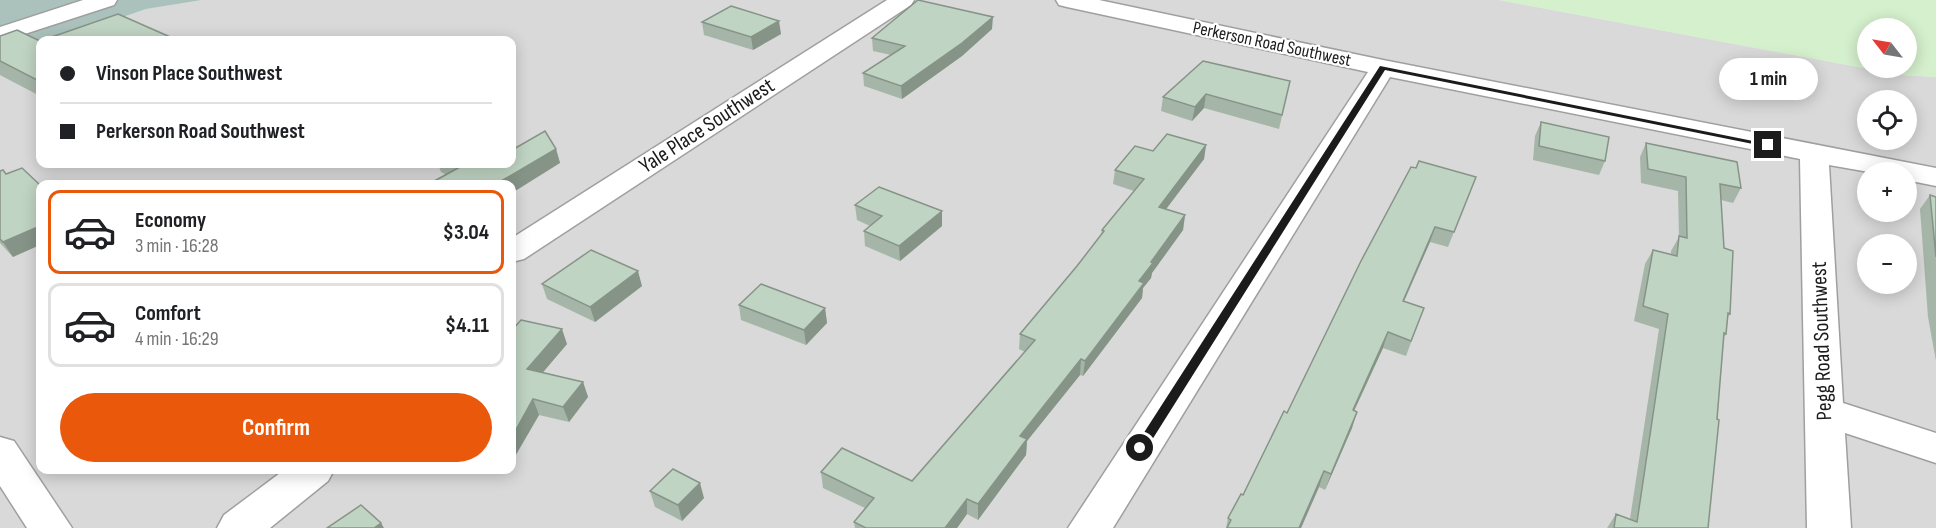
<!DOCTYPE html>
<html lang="en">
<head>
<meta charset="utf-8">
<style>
	body { margin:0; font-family:"Sofia Sans Condensed",sans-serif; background:#f2f2f2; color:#202124; height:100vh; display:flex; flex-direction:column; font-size:22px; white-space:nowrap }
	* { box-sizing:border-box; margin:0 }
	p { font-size:20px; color:#757577 }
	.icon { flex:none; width:33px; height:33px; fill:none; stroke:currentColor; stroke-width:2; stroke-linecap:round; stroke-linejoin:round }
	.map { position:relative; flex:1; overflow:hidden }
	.drawer { position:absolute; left:36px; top:180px; width:480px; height:294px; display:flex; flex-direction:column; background:#fff; border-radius:12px; box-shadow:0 3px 15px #0003 }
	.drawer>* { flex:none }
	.hud { position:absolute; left:36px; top:36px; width:480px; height:132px; border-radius:12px; box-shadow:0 3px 15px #0003; display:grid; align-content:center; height:132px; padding:0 24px; background:#fff }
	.needle { width:39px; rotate:301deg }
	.tools { position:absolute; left:1857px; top:18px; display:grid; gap:12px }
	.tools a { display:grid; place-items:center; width:60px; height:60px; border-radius:50%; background:#fff; box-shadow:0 3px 15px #0003; font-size:30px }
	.end { position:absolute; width:27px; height:27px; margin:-14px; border:8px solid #1b1b1b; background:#fff; box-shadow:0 0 0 3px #fff }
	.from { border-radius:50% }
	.bubble { position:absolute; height:42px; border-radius:21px; background:#fff; box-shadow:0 3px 15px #0003; font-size:20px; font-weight:700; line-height:42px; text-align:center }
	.hud b { display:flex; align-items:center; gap:21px; height:57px; font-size:22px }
	.hud b+b { border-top:2px solid #e0e0e0 }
	.hud i { width:15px; height:15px; background:#202124 }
	ul { padding:10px 0 0; list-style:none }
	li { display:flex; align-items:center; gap:18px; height:84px; margin:0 12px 9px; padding:0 12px; border:3px solid #e0e0e0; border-radius:12px }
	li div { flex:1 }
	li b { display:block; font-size:22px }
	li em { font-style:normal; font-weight:700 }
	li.on { border-color:#ea580c }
	li>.icon { width:54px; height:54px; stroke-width:1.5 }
	.cta { display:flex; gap:12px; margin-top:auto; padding:12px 24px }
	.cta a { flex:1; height:69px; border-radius:36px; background:#ea580c; color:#fff; font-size:24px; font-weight:700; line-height:69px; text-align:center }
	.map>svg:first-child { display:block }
	.residential { fill:#d8d9d8; fill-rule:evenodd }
	.commercial { fill:#d5f0cd; fill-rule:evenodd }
	.construction { fill:#abc2bc }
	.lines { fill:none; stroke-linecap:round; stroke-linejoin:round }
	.minor-casing { stroke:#9f9f9f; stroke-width:3 }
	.minor { fill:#fff; fill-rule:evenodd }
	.wall { fill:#a5b6a8 }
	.shaded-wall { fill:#869488 }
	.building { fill:#c0d4c3; stroke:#869488; stroke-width:1.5 }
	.route { fill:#1b1b1b }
	.labels { text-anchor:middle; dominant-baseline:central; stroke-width:4.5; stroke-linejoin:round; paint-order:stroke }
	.far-street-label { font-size:18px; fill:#1b1b1b; stroke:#fff }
	.street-label { font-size:22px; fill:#1b1b1b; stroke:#fff }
</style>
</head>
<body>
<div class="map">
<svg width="1936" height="528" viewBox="0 0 1936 528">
	<rect width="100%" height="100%" fill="#e0eee5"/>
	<path class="residential" d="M202,0H1499L1901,75L1936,77V528H0V60L40,46V164H512V40H56L146,9ZM1868,100H1906V140H1868ZM1868,172H1906V212H1868ZM40,184H512V470H40ZM1868,244H1906V284H1868Z"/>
	<path class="commercial" d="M1499,0H1936V77L1901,75ZM1868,28H1906V68H1868Z"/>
	<path class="construction" d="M0,0H202L146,9L56,40H40V46L0,60Z"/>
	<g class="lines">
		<g class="minor-casing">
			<g id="minor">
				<path d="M83,0H117L114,5L0,42V27Z"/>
				<path d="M887,0H914L911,5L524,259L512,262V238Z"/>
				<path d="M1056,0H1099L1383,60L1936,168V186L1906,180V172H1869L1829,165L1843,403L1936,433V463L1845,433L1851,528H1807L1800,159L1390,77L1113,528H1068L1368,72L1067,7L1059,5Z"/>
				<path d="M0,437L14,441L72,528H27L0,486Z"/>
				<path d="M284,470H334L328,481L270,528H217L224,515Z"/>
			</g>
		</g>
		<use href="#minor" class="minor"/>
	</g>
	<g class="wall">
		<path d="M702,22L781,34L753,50L704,35Z"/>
		<path d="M992,29L962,56L902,99L864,86L863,73L891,55L873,51L872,38Z"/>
		<path d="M0,36L40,41V96L0,75Z"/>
		<path d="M1290,81L1279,129L1204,108L1192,121L1161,111L1163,97Z"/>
		<path d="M1541,122L1605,161L1599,175L1533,160L1535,136Z"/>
		<path d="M1646,143L1741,188L1733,203L1721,200L1724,248L1730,314L1728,317L1726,334L1724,337L1708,528H1607L1616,514L1630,519L1659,329L1634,321L1645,264L1653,250L1671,255V251L1679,237L1678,191L1641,183L1640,157Z"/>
		<path d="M1206,145L1204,159L1166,209L1185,215L1183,230L1152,273L1151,278L1143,288L1142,298L1083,376L1080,375L1027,441L1026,455L978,520L967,514L957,528H855L854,522L865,508L823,488L821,472L912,481L1025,352L1019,349L1020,334L1077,266L1101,235L1102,230L1134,191L1113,184L1115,170L1153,151Z"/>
		<path d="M556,149L560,163L447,175L441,172L438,164H512Z"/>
		<path d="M0,171L13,257L0,243Z"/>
		<path d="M1470,191L1448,247L1430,242L1404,302L1424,308L1406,356L1383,348L1354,411L1352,428L1325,490L1319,487L1301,528H1226L1228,518L1243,495L1287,413L1361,261Z"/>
		<path d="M1930,195L1936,197V361L1928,317L1920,209Z"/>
		<path d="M855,205L942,226L900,261L865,246L864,231L870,226L857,220Z"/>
		<path d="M542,284L642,286L595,322L547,299Z"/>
		<path d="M739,305L825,308L827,323L806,345L741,320Z"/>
		<path d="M512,330L567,344L543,372L583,382L588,397L569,422L539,415L514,458H512Z"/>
		<path d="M650,491L704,498L682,521L655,507Z"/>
	</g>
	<g class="shaded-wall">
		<path d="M993,17L992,29L962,56L902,99L901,86Z"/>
		<path d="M779,21L781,34L753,50L751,37Z"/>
		<path d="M40,78V86L37,80Z"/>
		<path d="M1206,94L1204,108L1192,121L1195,107Z"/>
		<path d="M1206,145L1204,159L1157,221L1159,207Z"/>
		<path d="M556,149L560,163L512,193V184H496Z"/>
		<path d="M942,211V226L900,261L899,246Z"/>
		<path d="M1185,215L1183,230L1152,273L1151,278L1143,288L1142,298L1083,376L1085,361L1139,281L1151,262Z"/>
		<path d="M40,226V245L13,257L3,242Z"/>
		<path d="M1435,227L1430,242L1397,316L1403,301Z"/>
		<path d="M638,271L642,286L595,322L590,307Z"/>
		<path d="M825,308L827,323L806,345L804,330Z"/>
		<path d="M562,329L567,344L533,384L527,369Z"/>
		<path d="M1388,332L1383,348L1347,426L1353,410Z"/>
		<path d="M1081,359L1080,375L1027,441L1026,455L978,520V504L1020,436Z"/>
		<path d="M583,382L588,397L569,422L563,407Z"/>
		<path d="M533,399L539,415L514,458L512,451V437Z"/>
		<path d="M1357,412L1352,428L1325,490L1331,474Z"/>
		<path d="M1324,471L1319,487L1301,528H1299Z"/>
		<path d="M700,483L704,498L682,521L678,505Z"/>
		<path d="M967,499V514L957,528H945Z"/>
		<path d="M381,523L384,528H374Z"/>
	</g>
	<g class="building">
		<path d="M918,0L993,17L962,43L901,86L863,73L905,46L872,38Z"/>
		<path d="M731,6L779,21L751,37L702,22Z"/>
		<path d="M118,14L177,40H43Z"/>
		<path d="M17,30L40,41V78L37,80L0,61V36Z"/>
		<path d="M1203,61L1290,81L1282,115L1206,94L1195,107L1163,97Z"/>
		<path d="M1541,122L1609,137L1605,161L1539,146Z"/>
		<path d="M545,131L556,149L496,184H429L458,168L448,164H512V150Z"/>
		<path d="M1167,134L1206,145L1159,207L1185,215L1151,262L1153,263L1139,281L1144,283L1085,361L1081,359L1020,436L1027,439L978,504L967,499L945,528H866L854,522L874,498L821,472L842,448L912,481L1035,340L1020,334L1077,266L1104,231L1102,230L1144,179L1115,170L1135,146L1153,151Z"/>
		<path d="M1646,143L1737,162L1741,188L1720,184L1724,248L1733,251L1730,314L1728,313L1726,334L1724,333L1717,419L1719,420L1708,528H1614L1616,514L1637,522L1668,314L1643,306L1653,250L1677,256L1679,236L1687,238L1686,177L1648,169Z"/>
		<path d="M1419,161L1476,177L1454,232L1435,227L1403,301L1424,308L1411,341L1388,332L1353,410L1357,412L1331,474L1324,471L1299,528H1227L1231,520L1228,518L1241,494L1243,495L1284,411L1287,413L1361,261L1411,167L1416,168Z"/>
		<path d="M22,168L40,185V226L3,242L0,239V171L3,170L6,174Z"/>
		<path d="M879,187L942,211L899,246L864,231L882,216L855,205Z"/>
		<path d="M1930,195L1936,197V257Z"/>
		<path d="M591,250L638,271L590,307L542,284Z"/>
		<path d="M761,284L825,308L804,330L739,305Z"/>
		<path d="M521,320L562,329L527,369L583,382L563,407L533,399L512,437V330Z"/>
		<path d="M673,469L700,483L678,505L650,491Z"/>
		<path d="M361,505L381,523L374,528H327Z"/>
	</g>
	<path class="route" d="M1380,66L1773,145L1768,147L1385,70L1145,451H1136V445Z"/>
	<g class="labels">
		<g class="far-street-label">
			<text transform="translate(1272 44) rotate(12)">Perkerson Road Southwest</text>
		</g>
		<g class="street-label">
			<text transform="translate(707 126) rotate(-33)">Yale Place Southwest</text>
			<text transform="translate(1822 341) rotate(-92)">Pegg Road Southwest</text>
		</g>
	</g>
</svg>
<div class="tools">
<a><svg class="needle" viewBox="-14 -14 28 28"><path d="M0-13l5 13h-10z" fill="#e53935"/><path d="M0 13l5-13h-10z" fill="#757577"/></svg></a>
<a><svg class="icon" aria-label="locate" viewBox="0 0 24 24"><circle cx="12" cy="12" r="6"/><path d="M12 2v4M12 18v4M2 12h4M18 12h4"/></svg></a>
<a>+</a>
<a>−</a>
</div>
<i class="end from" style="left:1140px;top:448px"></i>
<i class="end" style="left:1768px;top:145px"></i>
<div class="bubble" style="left:1719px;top:58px;width:99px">1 min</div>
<div class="hud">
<b><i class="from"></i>Vinson Place Southwest</b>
<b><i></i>Perkerson Road Southwest</b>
</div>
<section class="drawer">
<ul>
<li class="on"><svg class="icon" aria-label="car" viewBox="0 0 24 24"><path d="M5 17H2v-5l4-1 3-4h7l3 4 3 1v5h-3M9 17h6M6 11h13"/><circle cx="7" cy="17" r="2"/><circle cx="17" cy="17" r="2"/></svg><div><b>Economy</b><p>3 min · 16:28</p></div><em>$3.04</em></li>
<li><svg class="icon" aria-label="car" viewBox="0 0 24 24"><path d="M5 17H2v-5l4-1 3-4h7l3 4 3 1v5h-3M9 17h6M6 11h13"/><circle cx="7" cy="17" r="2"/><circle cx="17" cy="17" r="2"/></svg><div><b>Comfort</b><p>4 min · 16:29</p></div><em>$4.11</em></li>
</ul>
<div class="cta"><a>Confirm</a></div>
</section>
</div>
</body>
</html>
